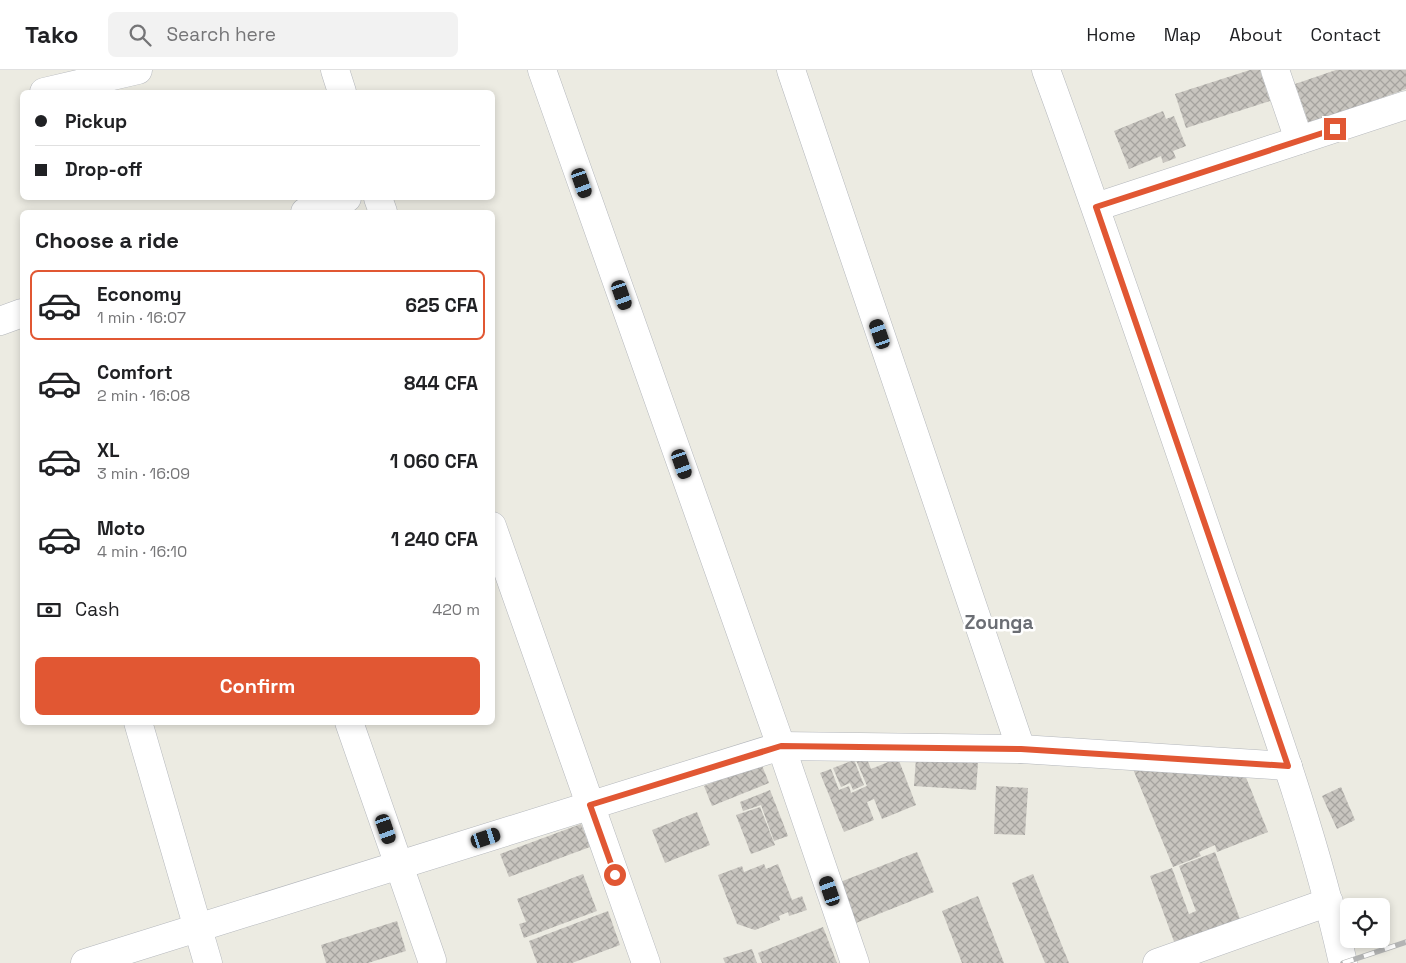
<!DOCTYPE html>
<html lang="en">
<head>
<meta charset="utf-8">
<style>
	body { margin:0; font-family:"Space Grotesk",sans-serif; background:#f2f2f2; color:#202124; height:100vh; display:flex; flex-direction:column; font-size:19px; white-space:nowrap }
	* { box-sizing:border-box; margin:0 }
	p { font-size:16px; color:#757577 }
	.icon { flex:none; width:28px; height:28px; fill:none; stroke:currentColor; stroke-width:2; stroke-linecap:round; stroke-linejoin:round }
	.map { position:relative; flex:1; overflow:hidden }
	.panel { position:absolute; left:20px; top:140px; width:475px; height:515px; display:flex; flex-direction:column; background:#fff; border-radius:8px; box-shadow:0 2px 8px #0003 }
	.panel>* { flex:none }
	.top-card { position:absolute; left:20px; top:20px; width:475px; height:110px; border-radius:8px; box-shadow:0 2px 8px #0003; display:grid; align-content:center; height:110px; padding:0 15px; background:#fff }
	.fabs { position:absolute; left:1340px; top:828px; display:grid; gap:10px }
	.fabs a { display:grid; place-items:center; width:50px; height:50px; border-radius:8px; background:#fff; box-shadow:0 2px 8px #0003; font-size:25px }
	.end { position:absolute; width:22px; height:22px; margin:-11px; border:6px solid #e15733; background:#fff; box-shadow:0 0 0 2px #fff }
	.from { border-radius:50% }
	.car { position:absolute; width:15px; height:30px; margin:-15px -8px; border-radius:6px; box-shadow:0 0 4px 1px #0007; background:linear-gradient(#222 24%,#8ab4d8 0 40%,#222 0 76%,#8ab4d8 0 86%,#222 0) }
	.top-card b { display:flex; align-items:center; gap:18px; height:48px; font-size:19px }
	.top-card b+b { border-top:1px solid #e0e0e0 }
	.top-card i { width:12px; height:12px; background:#202124 }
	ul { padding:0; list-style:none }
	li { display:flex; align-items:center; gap:15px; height:70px; margin:0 10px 8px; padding:0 5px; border:2px solid transparent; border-radius:8px }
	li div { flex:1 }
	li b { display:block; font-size:19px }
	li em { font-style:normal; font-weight:800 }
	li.current { border-color:#e15733 }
	li>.icon { width:45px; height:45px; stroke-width:1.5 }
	h2 { padding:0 15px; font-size:22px; line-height:60px }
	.pay { display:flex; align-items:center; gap:12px; height:55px; padding:0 15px; font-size:19px }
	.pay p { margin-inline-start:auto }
	.cta { display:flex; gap:10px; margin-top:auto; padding:10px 15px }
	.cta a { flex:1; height:58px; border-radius:8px; background:#e15733; color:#fff; font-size:20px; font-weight:800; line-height:58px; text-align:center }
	header { display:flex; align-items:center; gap:30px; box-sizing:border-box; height:70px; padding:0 25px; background:#fff; border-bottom:1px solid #e0e0e0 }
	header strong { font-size:24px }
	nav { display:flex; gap:28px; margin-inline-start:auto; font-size:18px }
	.search { width:350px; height:45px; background:#f2f2f2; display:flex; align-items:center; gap:12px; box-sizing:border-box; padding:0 18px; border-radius:8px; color:#757577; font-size:19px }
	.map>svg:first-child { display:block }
	.building { fill:url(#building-cross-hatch) }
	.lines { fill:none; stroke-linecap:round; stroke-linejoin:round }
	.minor-casing { stroke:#b4b7bc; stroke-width:29 }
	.minor { stroke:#fff; stroke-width:28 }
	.rail-casing { stroke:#b3b4b4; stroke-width:5.5 }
	.rail { stroke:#fff; stroke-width:4; stroke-dasharray:11; stroke-linecap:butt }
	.route { stroke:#e15733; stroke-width:6 }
	.labels { text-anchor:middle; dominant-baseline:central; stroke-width:5; stroke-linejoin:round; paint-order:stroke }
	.quarter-label { font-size:19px; font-weight:bold; fill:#6b6e74; stroke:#fff }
</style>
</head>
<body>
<header>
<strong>Tako</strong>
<div class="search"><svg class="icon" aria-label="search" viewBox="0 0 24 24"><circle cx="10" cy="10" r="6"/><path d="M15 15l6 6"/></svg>Search here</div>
<nav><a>Home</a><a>Map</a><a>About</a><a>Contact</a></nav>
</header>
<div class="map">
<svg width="1406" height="893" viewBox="0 0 1406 893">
	<defs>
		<pattern id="building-cross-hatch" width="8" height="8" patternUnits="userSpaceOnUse" patternTransform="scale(1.25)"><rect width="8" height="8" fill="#c8c5bf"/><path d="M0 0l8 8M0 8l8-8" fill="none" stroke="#a5a39f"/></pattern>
	</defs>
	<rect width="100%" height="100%" fill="#ecebe2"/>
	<g class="building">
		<path d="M1250,0H1260L1270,31L1186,58L1175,24Z"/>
		<path d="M1336,0H1406V19L1309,54L1295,14Z"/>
		<path d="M1163,41L1166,49L1174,46L1186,76L1173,81L1176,88L1163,93L1161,86L1129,99L1114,61Z"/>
		<path d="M866,686L871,699L898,688L916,735L882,749L874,729L867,732L874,750L844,762L820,703L831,699L839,720L849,716L851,723L867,716L856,690Z"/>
		<path d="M916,688L978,693L976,720L914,716Z"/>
		<path d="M854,690L864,715L853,720L850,713L841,717L833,698Z"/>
		<path d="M761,693L769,713L712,736L704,716Z"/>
		<path d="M1133,699L1245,705L1268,762L1217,782L1215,775L1199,782L1201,786L1173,797Z"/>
		<path d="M996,716L1028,718L1025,765L994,764Z"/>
		<path d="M1341,717L1355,750L1337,759L1322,726Z"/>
		<path d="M770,720L788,766L774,771L761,735L743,741L740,732Z"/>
		<path d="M760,737L775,775L751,784L736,745Z"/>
		<path d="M697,742L710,775L665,793L652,760Z"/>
		<path d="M581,754L590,777L509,807L500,784Z"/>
		<path d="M917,782L934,822L851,855L835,814Z"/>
		<path d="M1215,782L1241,852L1176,877L1150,806L1172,798L1189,844L1196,841L1179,796Z"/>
		<path d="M764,794L766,799L778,794L792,830L802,826L807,840L789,846L788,842L779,846L780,850L755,860L737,854L718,805L742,796L744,802Z"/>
		<path d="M583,804L597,841L524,868L519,854L526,852L517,829Z"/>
		<path d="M1033,804L1069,893H1045L1012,813Z"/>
		<path d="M978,826L1004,893H962L942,841Z"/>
		<path d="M608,841L620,875L572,893H537L529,871Z"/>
		<path d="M397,851L406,881L368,893H326L321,875Z"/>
		<path d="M823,857L837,893H762L758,883Z"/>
		<path d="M752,879L757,893H725L723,888Z"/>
	</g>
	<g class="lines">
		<g class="minor-casing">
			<g id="minor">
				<path d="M335,0L342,22"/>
				<path d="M542,0L781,676L855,893"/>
				<path d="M791,0L1021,679"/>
				<path d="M1046,0C1106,164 1162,330 1219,496C1264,627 1313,757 1343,893"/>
				<path d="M1275,0L1299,70"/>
				<path d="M44,22L138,0"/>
				<path d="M378,128L383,142"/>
				<path d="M1096,137L1406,35"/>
				<path d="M305,142L347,128"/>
				<path d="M0,251L22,243"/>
				<path d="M492,456L646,893"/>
				<path d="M138,652L208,893"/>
				<path d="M349,652L432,890"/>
				<path d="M85,893L781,676L1021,679L1288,696"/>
				<path d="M1157,893L1329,832"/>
			</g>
		</g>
		<use href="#minor" class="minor"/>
		<g class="rail-casing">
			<path id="rail" d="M1343,893L1406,872"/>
		</g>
		<use href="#rail" class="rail"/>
	</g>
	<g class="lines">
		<path class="route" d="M615,805L590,735L781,676L1021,679L1288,696L1096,137L1335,59"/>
	</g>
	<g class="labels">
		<g class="quarter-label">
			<text x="999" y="552">Zounga</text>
		</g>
	</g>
</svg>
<div class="fabs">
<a><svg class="icon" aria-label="locate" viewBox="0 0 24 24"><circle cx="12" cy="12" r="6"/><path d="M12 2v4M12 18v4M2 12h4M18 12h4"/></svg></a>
</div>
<i class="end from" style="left:615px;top:805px"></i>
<i class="end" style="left:1335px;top:59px"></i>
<i class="car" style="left:582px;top:113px;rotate:161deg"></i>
<i class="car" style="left:622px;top:225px;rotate:161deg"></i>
<i class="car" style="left:880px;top:264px;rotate:341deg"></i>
<i class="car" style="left:682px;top:394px;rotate:161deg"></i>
<i class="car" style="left:386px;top:759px;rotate:161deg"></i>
<i class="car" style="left:486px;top:768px;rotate:72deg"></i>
<i class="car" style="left:830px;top:821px;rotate:341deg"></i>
<div class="top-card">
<b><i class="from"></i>Pickup</b>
<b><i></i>Drop-off</b>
</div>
<section class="panel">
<h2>Choose a ride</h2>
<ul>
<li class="current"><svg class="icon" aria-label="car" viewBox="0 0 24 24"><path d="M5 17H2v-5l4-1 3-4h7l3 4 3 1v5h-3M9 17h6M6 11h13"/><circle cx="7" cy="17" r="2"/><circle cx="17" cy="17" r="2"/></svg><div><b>Economy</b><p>1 min · 16:07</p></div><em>625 CFA</em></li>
<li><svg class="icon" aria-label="car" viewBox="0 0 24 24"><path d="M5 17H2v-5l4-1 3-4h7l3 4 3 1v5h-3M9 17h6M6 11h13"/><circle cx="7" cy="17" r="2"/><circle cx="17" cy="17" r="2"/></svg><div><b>Comfort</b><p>2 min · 16:08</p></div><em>844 CFA</em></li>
<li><svg class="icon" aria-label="car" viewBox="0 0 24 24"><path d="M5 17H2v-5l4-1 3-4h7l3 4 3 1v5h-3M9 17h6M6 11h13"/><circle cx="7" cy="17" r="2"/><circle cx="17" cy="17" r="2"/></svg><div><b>XL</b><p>3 min · 16:09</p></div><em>1 060 CFA</em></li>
<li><svg class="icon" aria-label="car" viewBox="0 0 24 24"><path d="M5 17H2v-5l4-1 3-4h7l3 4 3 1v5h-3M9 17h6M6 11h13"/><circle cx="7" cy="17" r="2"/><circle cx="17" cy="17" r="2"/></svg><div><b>Moto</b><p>4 min · 16:10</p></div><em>1 240 CFA</em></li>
</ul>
<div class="pay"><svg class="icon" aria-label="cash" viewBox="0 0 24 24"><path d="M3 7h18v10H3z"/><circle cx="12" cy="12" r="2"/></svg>Cash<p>420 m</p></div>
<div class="cta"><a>Confirm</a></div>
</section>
</div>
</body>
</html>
